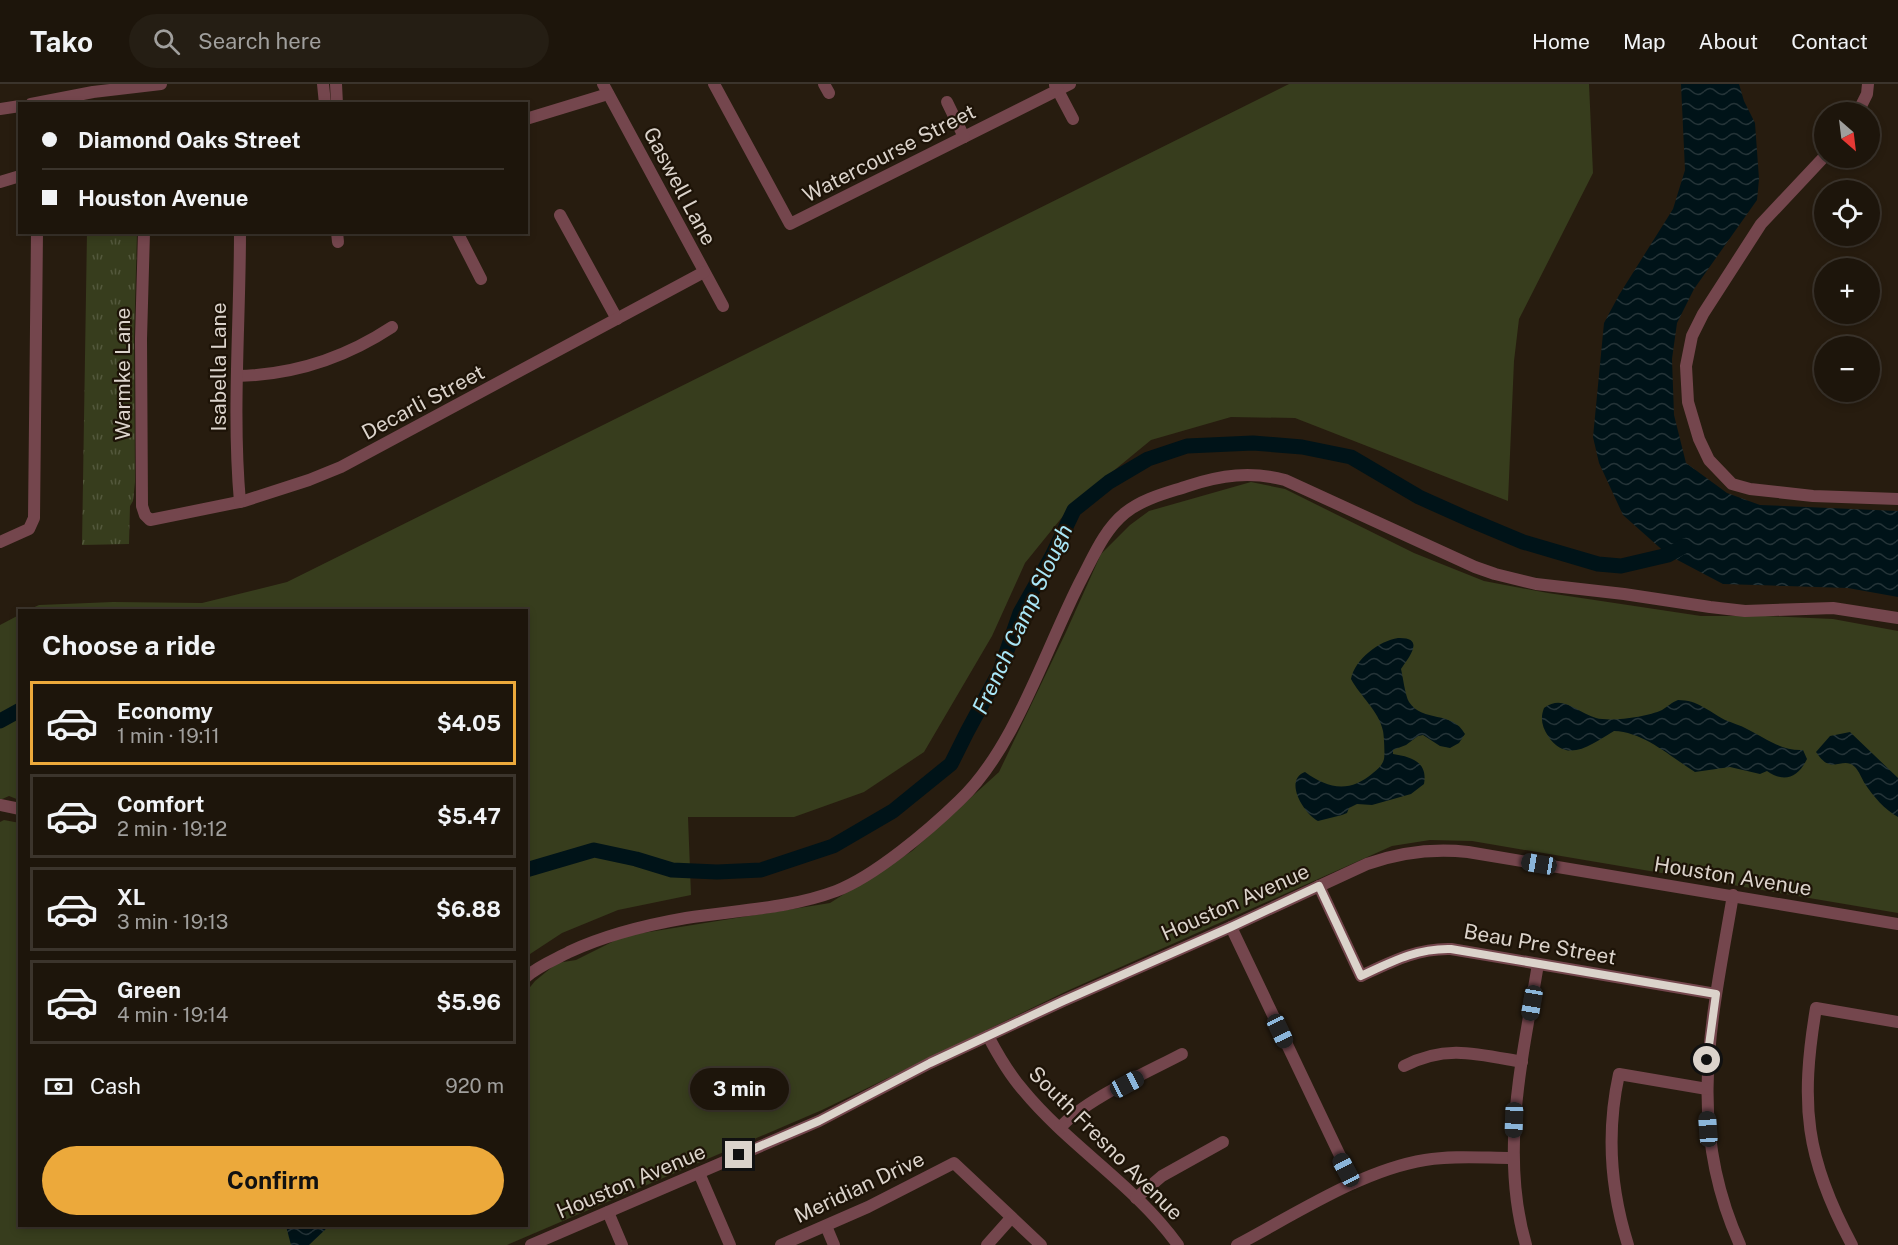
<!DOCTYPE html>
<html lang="en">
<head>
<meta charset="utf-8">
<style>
	body { margin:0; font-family:"Public Sans",sans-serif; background:#251e14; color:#f1f3f6; height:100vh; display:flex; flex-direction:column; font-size:22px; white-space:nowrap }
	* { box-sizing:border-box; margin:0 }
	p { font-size:20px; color:#a09f9d }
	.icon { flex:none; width:33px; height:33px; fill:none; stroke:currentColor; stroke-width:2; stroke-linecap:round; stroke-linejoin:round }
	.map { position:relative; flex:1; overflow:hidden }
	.panel { position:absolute; left:18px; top:525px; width:510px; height:618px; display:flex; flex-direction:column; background:#1d150b; border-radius:0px; box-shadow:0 3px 9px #0003,0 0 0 2px #3b342c }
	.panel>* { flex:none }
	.banner { position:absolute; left:18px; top:18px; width:510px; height:132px; border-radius:0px; box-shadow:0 3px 9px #0003,0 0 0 2px #3b342c; display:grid; align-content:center; height:132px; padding:0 24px; background:#1d150b }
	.needle { width:39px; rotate:152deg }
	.fabs { position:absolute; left:1814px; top:18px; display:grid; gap:12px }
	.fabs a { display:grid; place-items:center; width:66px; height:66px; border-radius:50%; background:#1d150b; box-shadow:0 3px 9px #0003,0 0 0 2px #3b342c; font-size:30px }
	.end { position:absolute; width:27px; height:27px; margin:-14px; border:8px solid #dbd3cb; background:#111; box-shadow:0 0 0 3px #111 }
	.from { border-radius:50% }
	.bubble { position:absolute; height:42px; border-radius:21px; background:#1d150b; box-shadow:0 3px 9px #0003,0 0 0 2px #3b342c; font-size:20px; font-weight:700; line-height:42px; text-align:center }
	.car { position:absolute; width:18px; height:36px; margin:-18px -9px; border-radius:8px; box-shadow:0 0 4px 2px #0007; background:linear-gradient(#222 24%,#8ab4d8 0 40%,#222 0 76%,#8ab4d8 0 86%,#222 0) }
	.banner b { display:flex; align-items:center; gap:21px; height:57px; font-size:22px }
	.banner b+b { border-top:2px solid #3b342c }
	.banner i { width:15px; height:15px; background:#f1f3f6 }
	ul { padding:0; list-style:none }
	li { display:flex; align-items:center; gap:18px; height:84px; margin:0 12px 9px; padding:0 12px; border:3px solid #3b342c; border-radius:0px }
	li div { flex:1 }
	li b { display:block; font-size:22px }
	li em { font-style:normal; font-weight:700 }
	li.active { border-color:#eca93b }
	li>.icon { width:54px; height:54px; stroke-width:1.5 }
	h2 { padding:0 24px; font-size:27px; line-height:72px }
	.pay { display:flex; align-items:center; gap:15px; height:66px; padding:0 24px; font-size:22px }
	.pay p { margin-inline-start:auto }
	.button { display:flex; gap:12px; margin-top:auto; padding:12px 24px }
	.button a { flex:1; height:69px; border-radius:36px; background:#eca93b; color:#111; font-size:24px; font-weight:700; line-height:69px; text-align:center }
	header { display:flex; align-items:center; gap:36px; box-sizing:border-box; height:84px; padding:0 30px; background:#1d150b; border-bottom:2px solid #3b342c }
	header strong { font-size:28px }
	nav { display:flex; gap:33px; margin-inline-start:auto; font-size:21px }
	.search { width:420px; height:54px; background:#251e14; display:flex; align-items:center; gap:15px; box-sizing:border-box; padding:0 21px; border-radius:33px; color:#a09f9d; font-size:22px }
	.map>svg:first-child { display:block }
	.green { fill:#373d1d }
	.park { fill:url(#park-tufts) }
	.water { fill:url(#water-waves) }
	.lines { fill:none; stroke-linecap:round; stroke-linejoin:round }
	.river { stroke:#001318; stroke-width:15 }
	.minor { stroke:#74464d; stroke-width:12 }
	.route { stroke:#dbd3cb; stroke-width:8 }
	.labels { text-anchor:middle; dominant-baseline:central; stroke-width:4.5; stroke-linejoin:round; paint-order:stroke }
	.street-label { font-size:21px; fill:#dbd3cb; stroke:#1d1307 }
	.water-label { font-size:22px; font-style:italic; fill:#a9e7f8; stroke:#1d1307 }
</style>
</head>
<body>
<header>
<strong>Tako</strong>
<div class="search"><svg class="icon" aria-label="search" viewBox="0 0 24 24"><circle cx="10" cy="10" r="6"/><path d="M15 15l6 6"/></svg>Search here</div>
<nav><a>Home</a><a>Map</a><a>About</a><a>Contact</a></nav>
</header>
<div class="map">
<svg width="1898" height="1161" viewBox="0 0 1898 1161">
	<defs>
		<pattern id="park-tufts" width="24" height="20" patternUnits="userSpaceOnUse" patternTransform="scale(1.5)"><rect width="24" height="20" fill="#373d1d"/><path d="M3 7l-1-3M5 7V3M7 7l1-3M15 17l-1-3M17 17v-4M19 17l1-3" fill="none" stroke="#53583c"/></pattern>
		<pattern id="water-waves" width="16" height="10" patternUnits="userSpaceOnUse" patternTransform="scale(1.5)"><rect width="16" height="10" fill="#001318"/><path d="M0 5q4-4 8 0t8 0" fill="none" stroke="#253438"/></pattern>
	</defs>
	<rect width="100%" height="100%" fill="#271c0f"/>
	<g class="green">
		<path d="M1289,0H1589L1593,89L1519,235L1514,277L1508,417L1295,334L1231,333L1151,356L1072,421L1025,479L992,552L924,668L864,708L794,733H688L691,811L618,826L562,849L527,872L526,526H28L39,521L113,518L202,519L287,498Z"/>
		<path d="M1251,398L1285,405L1414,469L1484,497L1548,509L1701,532H1765L1833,535L1898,547V829L1472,757L1430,756L1392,762L1067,907L822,1026L507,1161H0V738L4,736L20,739V1142H526V908L535,897L557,879L576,876L624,852L830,819L912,767L999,688L1066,548L1101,470L1130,441L1149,427Z"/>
		<path d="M19,531V716L9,712L0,716V541Z"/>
	</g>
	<path class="park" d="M87,149H137L134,256L135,398L133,417L130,422L129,460L82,461Z"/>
	<g class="water">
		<path d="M1681,0H1739L1744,17L1755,39L1759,95L1757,116L1694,205L1677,239L1672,275L1674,331L1686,379L1727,409L1760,421L1898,427V513L1848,504L1723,500L1668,471L1623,431L1599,379L1593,353L1604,239L1619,211L1673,125L1685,86Z"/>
		<path d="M1398,554C1426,553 1409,573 1401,585C1403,593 1405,611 1409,618C1423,639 1452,626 1465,650L1459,659L1450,664L1440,662L1423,651L1418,652L1406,661L1393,666V670C1412,673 1428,678 1424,700L1411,710L1372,721L1357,720L1349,724L1347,729L1342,731L1318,737C1304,730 1283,696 1305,688C1328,705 1350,709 1373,689C1378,685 1382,682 1384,675C1385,670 1384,652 1383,647C1379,627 1360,612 1351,595C1355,575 1379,557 1398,554Z"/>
		<path d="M1678,616C1698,616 1708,627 1725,636C1732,639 1740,641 1747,645C1766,654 1780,667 1803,666L1807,675C1798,694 1784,699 1767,687L1760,690L1730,683L1695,688C1671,673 1644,648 1614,647C1592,660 1567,681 1548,652C1542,643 1540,634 1544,624C1563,610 1576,628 1596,634C1611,638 1647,633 1662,626C1667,623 1672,618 1678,616Z"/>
		<path d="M1850,648L1898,694V733C1885,726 1873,712 1865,700C1862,695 1859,687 1855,683C1842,671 1832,693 1816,668L1830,652Z"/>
		<path d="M286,1142H329L309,1161H291Z"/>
	</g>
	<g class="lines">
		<g class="river">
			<path d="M0,637L20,626"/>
			<path d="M526,786L594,766L636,775L672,786L717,788L761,786L833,762L893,727L951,680L967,648L1000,587L1020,529L1052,472L1074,426L1109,398L1148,375L1187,362L1253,359L1302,363L1351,373L1419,413L1468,435L1523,458L1598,480L1621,482L1668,471L1684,462"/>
		</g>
		<g class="minor">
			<path d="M323,0L325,20"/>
			<path d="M336,0L337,20"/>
			<path d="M603,0L723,222"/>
			<path d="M714,0L790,140L1070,0"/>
			<path d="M824,0L829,9"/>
			<path d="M1055,1L1073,35"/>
			<path d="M947,18L964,53"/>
			<path d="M31,20L93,8L161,0"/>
			<path d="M0,25L20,22"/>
			<path d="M1858,28L1867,10L1868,0"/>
			<path d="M526,35L608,10"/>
			<path d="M1824,73L1761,140L1703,230L1692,252L1686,282L1688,318L1699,355L1709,376L1732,400L1750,405L1813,412L1898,415"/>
			<path d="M0,98L20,92"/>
			<path d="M560,131L617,235"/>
			<path d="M144,148L141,255L142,422L145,431L150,436L244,417L309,396L341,383L704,188"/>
			<path d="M337,148L338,158"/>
			<path d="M457,148L481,195"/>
			<path d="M237,292C293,291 345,274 392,243"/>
			<path d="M240,418C232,329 240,238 240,148"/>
			<path d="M0,458L29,445L34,434L37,148"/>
			<path d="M0,721L20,725"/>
			<path d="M1319,802L1361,892C1391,878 1417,864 1451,865L1716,910"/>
			<path d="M1733,811C1712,936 1685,1040 1740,1161"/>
			<path d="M1231,843L1353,1099"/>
			<path d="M526,893C538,882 554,876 569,868C605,851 646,841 686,834C736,826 788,825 836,807C875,792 929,746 959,717C1015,665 1046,563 1082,494C1094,471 1105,445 1125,429C1144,414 1167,409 1188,402C1221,391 1251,387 1285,396L1475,483L1495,490L1536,500L1624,510L1710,523L1745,527L1833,524L1898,534"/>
			<path d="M988,952C998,971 1009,990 1023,1006C1070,1063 1135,1101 1178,1161"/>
			<path d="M1404,982C1446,960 1478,970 1522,978"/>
			<path d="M1060,1044C1084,1016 1148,988 1182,970"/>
			<path d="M699,1089L730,1161"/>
			<path d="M1136,1114L1162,1092L1223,1058"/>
			<path d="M608,1128L622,1161"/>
			<path d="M826,1142L834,1161"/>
			<path d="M531,1161L819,1037L930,979L1063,917L1231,843L1367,780C1401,768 1432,764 1468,768L1898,840"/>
			<path d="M781,1161L868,1123L954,1079L1041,1161"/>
			<path d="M987,1161L1011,1134"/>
			<path d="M1237,1161C1294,1131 1362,1086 1425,1076C1453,1071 1484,1074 1513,1074"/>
			<path d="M1526,1161C1499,1068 1523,973 1538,880"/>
			<path d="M1628,1161C1610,1104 1606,1049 1619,990L1707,1005"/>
			<path d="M1852,1161C1805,1074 1800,1020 1816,924L1898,938"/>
		</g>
	</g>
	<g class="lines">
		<path class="route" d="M739,1071L819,1037L930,979L1063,917L1231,843L1319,802L1361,892C1391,878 1417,864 1451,865L1716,910L1707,976"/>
	</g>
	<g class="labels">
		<g class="street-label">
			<text transform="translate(889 69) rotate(-27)">Watercourse Street</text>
			<text transform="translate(680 102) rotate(62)">Gaswell Lane</text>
			<text transform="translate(218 283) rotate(-90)">Isabella Lane</text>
			<text transform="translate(122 290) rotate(-90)">Warmke Lane</text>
			<text transform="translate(423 318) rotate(-28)">Decarli Street</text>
			<text transform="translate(1733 792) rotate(9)">Houston Avenue</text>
			<text transform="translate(1235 818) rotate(-24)">Houston Avenue</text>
			<text transform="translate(1540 860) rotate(10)">Beau Pre Street</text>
			<text transform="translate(1106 1059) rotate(45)">South Fresno Avenue</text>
			<text transform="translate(631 1097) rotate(-23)">Houston Avenue</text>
			<text transform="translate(859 1103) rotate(-25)">Meridian Drive</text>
		</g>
		<g class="water-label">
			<text transform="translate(1022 535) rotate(-65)">French Camp Slough</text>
		</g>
	</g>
</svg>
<div class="fabs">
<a><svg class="needle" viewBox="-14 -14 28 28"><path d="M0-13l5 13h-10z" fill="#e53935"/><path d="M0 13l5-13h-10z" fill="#a09f9d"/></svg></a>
<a><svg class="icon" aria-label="locate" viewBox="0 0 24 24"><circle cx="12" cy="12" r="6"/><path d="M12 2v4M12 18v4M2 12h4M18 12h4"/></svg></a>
<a>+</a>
<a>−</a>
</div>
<i class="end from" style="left:1707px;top:976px"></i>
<i class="end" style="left:739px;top:1071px"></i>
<div class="bubble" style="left:690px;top:984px;width:99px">3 min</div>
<i class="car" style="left:1539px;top:780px;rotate:280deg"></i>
<i class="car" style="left:1532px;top:919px;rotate:190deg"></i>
<i class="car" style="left:1280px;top:947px;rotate:155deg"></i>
<i class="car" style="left:1127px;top:1000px;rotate:62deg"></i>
<i class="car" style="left:1514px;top:1036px;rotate:182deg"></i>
<i class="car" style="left:1708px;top:1045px;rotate:356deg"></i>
<i class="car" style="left:1346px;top:1086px;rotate:332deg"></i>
<div class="banner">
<b><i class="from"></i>Diamond Oaks Street</b>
<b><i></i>Houston Avenue</b>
</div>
<section class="panel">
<h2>Choose a ride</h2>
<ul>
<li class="active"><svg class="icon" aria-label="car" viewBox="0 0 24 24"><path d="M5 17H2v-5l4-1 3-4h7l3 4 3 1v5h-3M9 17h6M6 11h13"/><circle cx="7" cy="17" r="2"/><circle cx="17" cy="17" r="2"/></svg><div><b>Economy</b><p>1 min · 19:11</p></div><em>$4.05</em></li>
<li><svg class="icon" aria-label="car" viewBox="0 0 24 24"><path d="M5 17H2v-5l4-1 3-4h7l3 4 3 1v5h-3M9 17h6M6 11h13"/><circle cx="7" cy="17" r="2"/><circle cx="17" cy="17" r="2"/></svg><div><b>Comfort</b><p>2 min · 19:12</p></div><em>$5.47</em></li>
<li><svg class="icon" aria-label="car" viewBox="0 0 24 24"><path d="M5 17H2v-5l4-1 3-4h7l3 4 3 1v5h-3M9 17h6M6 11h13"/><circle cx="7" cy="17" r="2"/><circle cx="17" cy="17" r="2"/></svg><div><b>XL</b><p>3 min · 19:13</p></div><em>$6.88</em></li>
<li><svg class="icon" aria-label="car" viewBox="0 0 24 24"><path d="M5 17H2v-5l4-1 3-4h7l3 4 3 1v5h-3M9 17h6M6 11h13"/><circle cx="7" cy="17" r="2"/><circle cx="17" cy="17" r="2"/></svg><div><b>Green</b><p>4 min · 19:14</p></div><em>$5.96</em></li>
</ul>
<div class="pay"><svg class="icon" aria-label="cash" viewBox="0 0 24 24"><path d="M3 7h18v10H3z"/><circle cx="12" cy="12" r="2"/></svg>Cash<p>920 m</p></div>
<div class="button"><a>Confirm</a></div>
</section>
</div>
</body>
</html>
